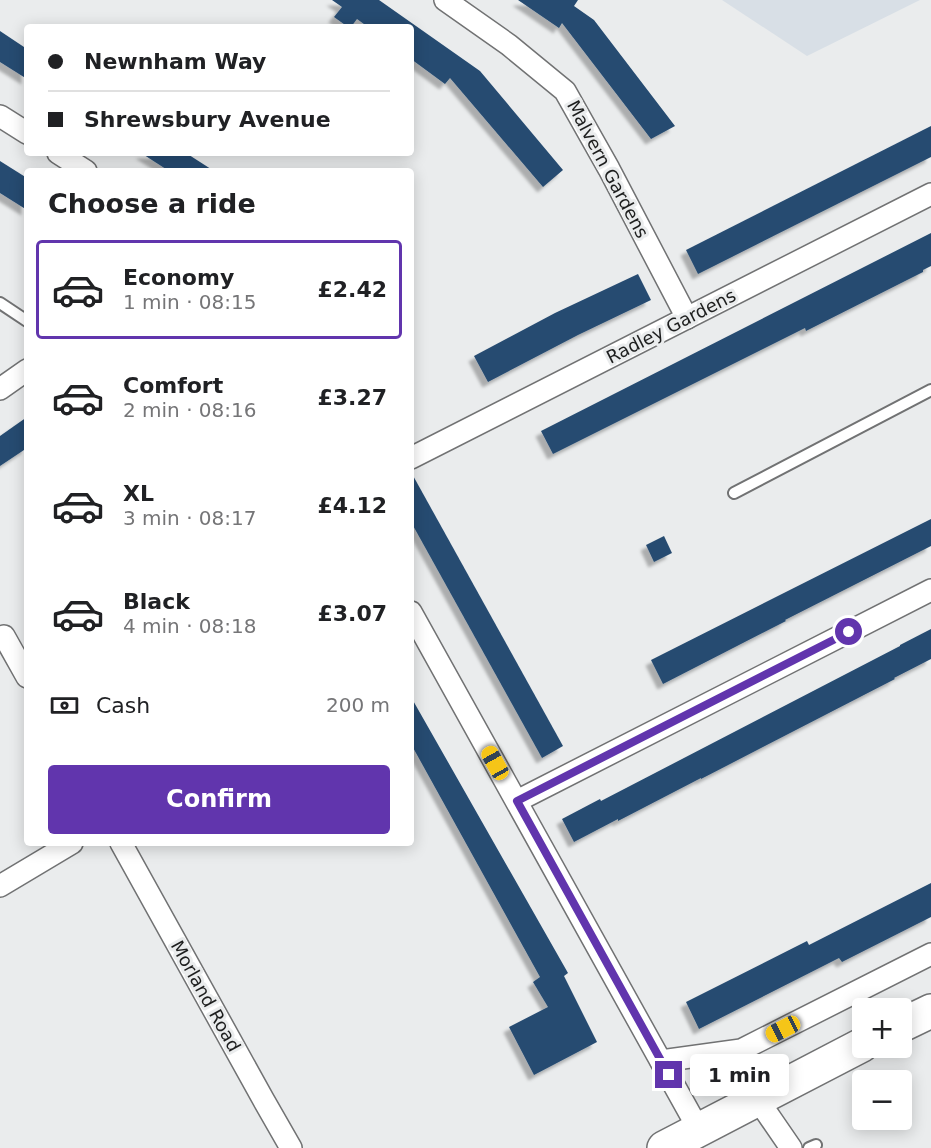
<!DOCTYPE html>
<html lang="en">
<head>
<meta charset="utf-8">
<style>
	body { margin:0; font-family:"DejaVu Sans",sans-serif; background:#f2f2f2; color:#202124; height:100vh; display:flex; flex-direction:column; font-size:22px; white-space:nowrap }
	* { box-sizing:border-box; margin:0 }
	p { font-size:20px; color:#757577 }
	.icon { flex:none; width:33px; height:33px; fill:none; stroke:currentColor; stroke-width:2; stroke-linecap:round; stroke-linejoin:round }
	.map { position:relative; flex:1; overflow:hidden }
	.drawer { position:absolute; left:24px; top:168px; width:390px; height:678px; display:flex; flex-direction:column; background:#fff; border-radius:6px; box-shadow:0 3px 15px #0003 }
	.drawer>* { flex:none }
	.guide { position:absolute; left:24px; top:24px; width:390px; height:132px; border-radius:6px; box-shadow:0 3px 15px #0003; display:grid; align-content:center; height:132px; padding:0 24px; background:#fff }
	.fabs { position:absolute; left:852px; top:998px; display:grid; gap:12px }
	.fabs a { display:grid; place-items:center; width:60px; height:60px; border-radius:6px; background:#fff; box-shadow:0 3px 15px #0003; font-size:30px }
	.end { position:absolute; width:27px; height:27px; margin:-14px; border:8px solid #6135ad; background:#fff; box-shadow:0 0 0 3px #fff }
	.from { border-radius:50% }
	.bubble { position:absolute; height:42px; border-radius:6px; background:#fff; box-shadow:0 3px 15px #0003; font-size:20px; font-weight:800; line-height:42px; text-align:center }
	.car { position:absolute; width:18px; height:36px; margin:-18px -9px; border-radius:8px; box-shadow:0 0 4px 2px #0007; background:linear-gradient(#f5c518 24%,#345 0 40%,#f5c518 0 76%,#345 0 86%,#f5c518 0) }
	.guide b { display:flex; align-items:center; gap:21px; height:57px; font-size:22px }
	.guide b+b { border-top:2px solid #e0e0e0 }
	.guide i { width:15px; height:15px; background:#202124 }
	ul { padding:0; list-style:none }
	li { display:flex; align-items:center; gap:18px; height:99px; margin:0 12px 9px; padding:0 12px; border:3px solid transparent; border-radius:6px }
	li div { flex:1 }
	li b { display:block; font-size:22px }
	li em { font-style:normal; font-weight:800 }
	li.on { border-color:#6135ad }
	li>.icon { width:54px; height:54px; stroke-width:1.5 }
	h2 { padding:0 24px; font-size:27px; line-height:72px }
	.pay { display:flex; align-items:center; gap:15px; height:66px; padding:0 24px; font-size:22px }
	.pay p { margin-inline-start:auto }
	.button { display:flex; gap:12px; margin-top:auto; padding:12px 24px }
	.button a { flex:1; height:69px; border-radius:6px; background:#6135ad; color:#fff; font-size:24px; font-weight:800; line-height:69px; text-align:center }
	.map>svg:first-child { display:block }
	.built { fill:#d8dfe6 }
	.building { fill:#264b71; filter:url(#shadow) }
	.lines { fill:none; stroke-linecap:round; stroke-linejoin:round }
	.service-casing { stroke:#717273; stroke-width:14 }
	.minor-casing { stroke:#717273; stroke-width:24 }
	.primary-casing { stroke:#717273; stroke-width:36 }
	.service { stroke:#fff; stroke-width:10 }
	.minor { stroke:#fff; stroke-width:21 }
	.primary { stroke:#fff; stroke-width:33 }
	.route { stroke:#6135ad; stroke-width:8 }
	.labels { text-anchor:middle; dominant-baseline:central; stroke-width:6; stroke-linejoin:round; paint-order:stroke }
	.street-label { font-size:18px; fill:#1d1e1e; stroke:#eaeced }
</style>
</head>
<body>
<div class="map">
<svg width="931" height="1148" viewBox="0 0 931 1148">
	<defs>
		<filter id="shadow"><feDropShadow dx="-5.5" dy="5.5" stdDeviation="1.5" flood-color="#0004"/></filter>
	</defs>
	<rect width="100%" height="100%" fill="#eaeced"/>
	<path class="built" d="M722,0H920L807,56Z"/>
	<g class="building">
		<path d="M332,0H379L480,71L563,170L543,187L450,78L445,84L411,59V27H368L357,19L351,27H348L334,17L342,7Z"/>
		<path d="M518,0H578L574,6L594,20L675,126L651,139L562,23L559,28Z"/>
		<path d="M0,31L27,49V79L0,62Z"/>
		<path d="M931,126V157L698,274L686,250Z"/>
		<path d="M141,153H186L214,171H169Z"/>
		<path d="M0,161L27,178V210L0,193Z"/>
		<path d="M931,233V266L923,270V272L806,331L805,328L553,454L541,431Z"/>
		<path d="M638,274L651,300L578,335L488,382L474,356L555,313Z"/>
		<path d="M27,417V448L0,466V436Z"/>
		<path d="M411,472L563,746L542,758L411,522Z"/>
		<path d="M931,519V546L785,620L786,621L663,684L651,660Z"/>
		<path d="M664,536L672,553L654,562L646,545Z"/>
		<path d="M931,629V659L894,678L895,679L701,779V778L618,821V819L574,842L562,819L600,799L601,801L900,646V645Z"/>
		<path d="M411,697L568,973L564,976L597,1042L534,1075L509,1027L548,1007L533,982L540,977L411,744Z"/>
		<path d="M931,883V917L842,962L839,958L699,1029L686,1002L807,941L809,945Z"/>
	</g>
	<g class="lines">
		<g class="service-casing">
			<g id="service">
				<path d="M0,303L27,321"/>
				<path d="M734,493L931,390"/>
				<path d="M809,1148L816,1145"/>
			</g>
		</g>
		<g class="minor-casing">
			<g id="minor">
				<path d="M445,0L509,45L565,91L609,169L687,318"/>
				<path d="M0,116L27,133"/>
				<path d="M58,153L86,171"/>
				<path d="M0,389L27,370"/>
				<path d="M411,458L931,194"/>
				<path d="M411,612L699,1130"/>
				<path d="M4,636L27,677"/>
				<path d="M517,801L931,590"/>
				<path d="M121,843L263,1099L291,1148"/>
				<path d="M0,886L72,843"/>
				<path d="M661,1061L741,1050L931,954"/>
				<path d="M758,1100L791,1148"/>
			</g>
		</g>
		<g class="primary-casing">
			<g id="primary">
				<path d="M902,1025L931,1011"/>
				<path d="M664,1148L862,1045"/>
			</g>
		</g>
		<use href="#service" class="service"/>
		<use href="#minor" class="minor"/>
		<use href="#primary" class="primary"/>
	</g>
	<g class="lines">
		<path class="route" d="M669,1075L517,801L849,632"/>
	</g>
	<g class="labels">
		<g class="street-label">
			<text transform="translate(608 169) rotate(62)">Malvern Gardens</text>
			<text transform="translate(671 326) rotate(-27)">Radley Gardens</text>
			<text transform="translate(206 996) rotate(61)">Morland Road</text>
		</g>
	</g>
</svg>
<div class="fabs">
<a>+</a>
<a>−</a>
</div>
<i class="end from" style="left:849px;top:632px"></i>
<i class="end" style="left:669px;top:1075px"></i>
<div class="bubble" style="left:690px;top:1054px;width:99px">1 min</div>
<i class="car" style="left:495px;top:763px;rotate:331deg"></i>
<i class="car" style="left:783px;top:1029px;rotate:243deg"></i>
<div class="guide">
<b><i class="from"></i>Newnham Way</b>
<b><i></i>Shrewsbury Avenue</b>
</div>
<section class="drawer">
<h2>Choose a ride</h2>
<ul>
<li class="on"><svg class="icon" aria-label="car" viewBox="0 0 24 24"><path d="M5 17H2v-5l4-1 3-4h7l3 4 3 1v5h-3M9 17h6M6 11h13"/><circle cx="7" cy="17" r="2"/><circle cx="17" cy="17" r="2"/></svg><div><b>Economy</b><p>1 min · 08:15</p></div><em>£2.42</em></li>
<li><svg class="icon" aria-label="car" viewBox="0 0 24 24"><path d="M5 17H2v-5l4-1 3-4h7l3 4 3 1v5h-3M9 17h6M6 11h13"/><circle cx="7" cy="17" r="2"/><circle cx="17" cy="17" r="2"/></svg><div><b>Comfort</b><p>2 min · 08:16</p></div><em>£3.27</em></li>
<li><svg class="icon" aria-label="car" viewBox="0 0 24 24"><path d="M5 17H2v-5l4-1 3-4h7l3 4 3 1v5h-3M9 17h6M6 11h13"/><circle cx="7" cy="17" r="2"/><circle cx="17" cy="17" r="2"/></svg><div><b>XL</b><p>3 min · 08:17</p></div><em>£4.12</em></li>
<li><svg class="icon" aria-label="car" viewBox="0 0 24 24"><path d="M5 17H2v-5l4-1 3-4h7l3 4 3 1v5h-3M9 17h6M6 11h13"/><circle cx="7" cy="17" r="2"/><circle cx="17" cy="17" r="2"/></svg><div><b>Black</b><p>4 min · 08:18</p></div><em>£3.07</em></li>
</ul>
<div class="pay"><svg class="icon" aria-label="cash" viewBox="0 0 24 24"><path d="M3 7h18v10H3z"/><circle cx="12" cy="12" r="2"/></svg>Cash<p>200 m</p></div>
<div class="button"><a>Confirm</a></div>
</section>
</div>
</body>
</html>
